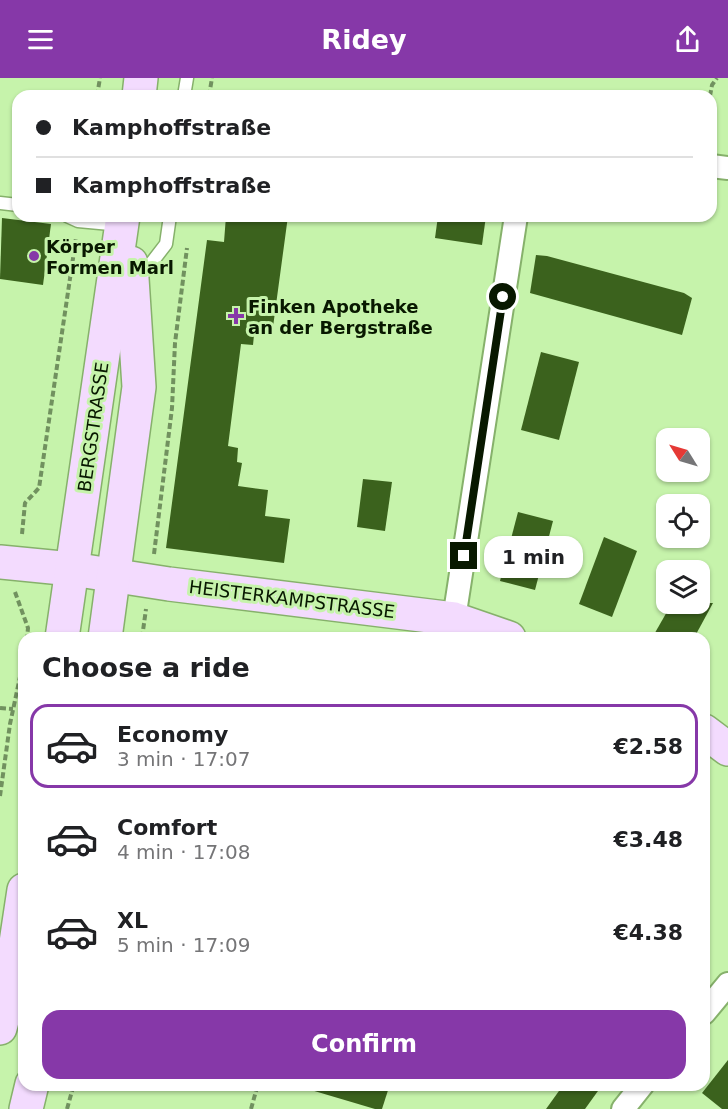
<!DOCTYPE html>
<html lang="en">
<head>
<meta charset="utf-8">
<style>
	body { margin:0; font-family:"DejaVu Sans",sans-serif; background:#f2f2f2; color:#202124; height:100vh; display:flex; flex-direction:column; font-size:22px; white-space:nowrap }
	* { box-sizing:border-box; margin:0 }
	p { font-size:20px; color:#757577 }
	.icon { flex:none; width:33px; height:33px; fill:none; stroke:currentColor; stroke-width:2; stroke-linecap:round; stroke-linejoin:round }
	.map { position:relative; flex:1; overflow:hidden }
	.sheet { position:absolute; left:18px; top:554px; width:692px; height:459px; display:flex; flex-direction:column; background:#fff; border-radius:18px; box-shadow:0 2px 4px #0004 }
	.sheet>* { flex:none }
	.hud { position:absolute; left:12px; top:12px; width:705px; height:132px; border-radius:18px; box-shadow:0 2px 4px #0004; display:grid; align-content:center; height:132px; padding:0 24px; background:#fff }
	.needle { width:39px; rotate:307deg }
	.buttons { position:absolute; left:656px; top:350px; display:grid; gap:12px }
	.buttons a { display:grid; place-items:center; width:54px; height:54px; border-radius:12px; background:#fff; box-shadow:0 2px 4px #0004; font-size:30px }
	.end { position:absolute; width:27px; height:27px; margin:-14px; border:8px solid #081800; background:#fff; box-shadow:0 0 0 3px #fff }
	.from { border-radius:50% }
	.bubble { position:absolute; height:42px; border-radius:18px; background:#fff; box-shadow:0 2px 4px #0004; font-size:20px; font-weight:600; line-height:42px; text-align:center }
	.hud b { display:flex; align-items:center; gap:21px; height:57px; font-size:22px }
	.hud b+b { border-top:2px solid #e0e0e0 }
	.hud i { width:15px; height:15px; background:#202124 }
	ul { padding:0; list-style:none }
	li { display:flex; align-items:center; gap:18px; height:84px; margin:0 12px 9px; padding:0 12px; border:3px solid transparent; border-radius:18px }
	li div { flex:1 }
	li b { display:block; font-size:22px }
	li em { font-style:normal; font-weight:600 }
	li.on { border-color:#8638a8 }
	li>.icon { width:54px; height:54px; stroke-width:1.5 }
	h2 { padding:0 24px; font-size:27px; line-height:72px }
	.primary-button { display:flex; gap:12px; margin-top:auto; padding:12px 24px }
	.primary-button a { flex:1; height:69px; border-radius:18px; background:#8638a8; color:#fff; font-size:24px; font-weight:600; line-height:69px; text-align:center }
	header { display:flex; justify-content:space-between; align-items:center; height:78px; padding:0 24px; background:#8638a8; color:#fff; font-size:27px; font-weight:600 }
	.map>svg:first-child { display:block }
	.building { fill:#3b621d }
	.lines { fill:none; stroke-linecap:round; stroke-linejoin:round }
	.lane-casing { stroke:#86b16b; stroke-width:15 }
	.street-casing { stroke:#86b16b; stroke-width:26 }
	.secondary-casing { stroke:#86b16b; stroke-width:36 }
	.path { stroke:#71915f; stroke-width:4; stroke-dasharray:6 3; stroke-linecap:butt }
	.lane { stroke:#fff; stroke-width:12 }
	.street { stroke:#fff; stroke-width:22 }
	.secondary { stroke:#f3dbfe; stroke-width:33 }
	.route { stroke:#081800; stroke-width:8 }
	.poi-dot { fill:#8638a8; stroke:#c6f3ab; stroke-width:2 }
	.labels { text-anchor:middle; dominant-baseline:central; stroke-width:6; stroke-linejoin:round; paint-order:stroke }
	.poi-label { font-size:18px; font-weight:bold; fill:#081800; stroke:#c6f3ab; text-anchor:start }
	.street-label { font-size:18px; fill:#081800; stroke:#c6f3ab }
</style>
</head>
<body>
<header><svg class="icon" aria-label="menu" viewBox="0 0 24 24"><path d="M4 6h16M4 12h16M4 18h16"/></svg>Ridey<svg class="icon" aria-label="share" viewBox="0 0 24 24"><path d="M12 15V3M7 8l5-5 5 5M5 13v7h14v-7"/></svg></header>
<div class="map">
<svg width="728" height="1031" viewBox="0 0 728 1031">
	<rect width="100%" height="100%" fill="#c6f3ab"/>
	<g class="building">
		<path d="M226,138H288L273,249L255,247L253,267L241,266L228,368L238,370L237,384L242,385L238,408L268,412L265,438L290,441L284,485L166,470L207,162L224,164Z"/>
		<path d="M438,138H486L482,167L435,160Z"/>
		<path d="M2,140L51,146L43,207L0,201Z"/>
		<path d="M536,177L547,178L684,215L692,220L682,257L530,215Z"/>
		<path d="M541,274L579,284L559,362L521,352Z"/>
		<path d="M363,401L392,404L385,453L357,449Z"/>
		<path d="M518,434L553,443L535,512L500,503Z"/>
		<path d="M604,459L637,473L612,539L579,526Z"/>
		<path d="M672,525H713L694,560H652Z"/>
		<path d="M728,982V1031H722L702,1015Z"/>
		<path d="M312,1006H390L382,1031H375L311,1012Z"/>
		<path d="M564,1006H603L585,1031H546Z"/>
	</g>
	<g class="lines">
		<g class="lane-casing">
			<g id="lane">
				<path d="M184,18L187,0"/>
				<path d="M0,125L18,127"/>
				<path d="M67,138L78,143L121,147"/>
				<path d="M139,201L166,166L170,138"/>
			</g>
		</g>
		<g class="street-casing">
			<g id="street">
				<path d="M711,88L728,90"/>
				<path d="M454,541L516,138"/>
				<path d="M704,935L728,906"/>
				<path d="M623,1031L643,1006"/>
			</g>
		</g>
		<g class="secondary-casing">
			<g id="secondary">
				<path d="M139,18L141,0"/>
				<path d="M0,484L72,491L169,506L454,541L509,560"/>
				<path d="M62,560L123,138"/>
				<path d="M105,560L139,309L131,185"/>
				<path d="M704,653L728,671"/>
				<path d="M0,950L7,924L24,812"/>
				<path d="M26,1031L32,1006"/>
			</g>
		</g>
		<g class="path">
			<path d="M97,18L100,0"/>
			<path d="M209,18L212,0"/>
			<path d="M710,18L712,7L717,0"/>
			<path d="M22,456L25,425L39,410L76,160"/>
			<path d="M154,476L172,330L175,265L187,170"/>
			<path d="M15,514L28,550L27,560"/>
			<path d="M142,560L146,531"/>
			<path d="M0,630L13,631"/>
			<path d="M0,718L10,646L24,580"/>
			<path d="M67,1031L74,1006"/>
			<path d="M251,1031L258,1006"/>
		</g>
		<use href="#lane" class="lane"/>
		<use href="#street" class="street"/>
		<use href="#secondary" class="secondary"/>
	</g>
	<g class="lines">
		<path class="route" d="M464,478L503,219"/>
	</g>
	<g class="poi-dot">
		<circle cx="34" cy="178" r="6"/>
		<path d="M233 229h6v6h6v6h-6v6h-6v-6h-6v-6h6z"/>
	</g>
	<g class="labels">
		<g class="poi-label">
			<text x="46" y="168">Körper<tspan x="46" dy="21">Formen Marl</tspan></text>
			<text x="248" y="228">Finken Apotheke<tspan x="248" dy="21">an der Bergstraße</tspan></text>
		</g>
		<g class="street-label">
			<text transform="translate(93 349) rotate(-82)">BERGSTRASSE</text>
			<text transform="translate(292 521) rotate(7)">HEISTERKAMPSTRASSE</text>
		</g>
	</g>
</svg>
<div class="buttons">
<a><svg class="needle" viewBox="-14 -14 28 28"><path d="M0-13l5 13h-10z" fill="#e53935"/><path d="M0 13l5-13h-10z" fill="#757577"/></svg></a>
<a><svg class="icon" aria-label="locate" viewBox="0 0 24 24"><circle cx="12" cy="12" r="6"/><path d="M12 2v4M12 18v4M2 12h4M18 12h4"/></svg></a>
<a><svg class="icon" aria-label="layers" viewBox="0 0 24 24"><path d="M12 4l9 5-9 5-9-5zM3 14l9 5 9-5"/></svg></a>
</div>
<i class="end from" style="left:503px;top:219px"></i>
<i class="end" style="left:464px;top:478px"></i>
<div class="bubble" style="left:484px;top:458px;width:99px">1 min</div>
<div class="hud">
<b><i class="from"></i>Kamphoffstraße</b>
<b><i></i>Kamphoffstraße</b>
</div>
<section class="sheet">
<h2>Choose a ride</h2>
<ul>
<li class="on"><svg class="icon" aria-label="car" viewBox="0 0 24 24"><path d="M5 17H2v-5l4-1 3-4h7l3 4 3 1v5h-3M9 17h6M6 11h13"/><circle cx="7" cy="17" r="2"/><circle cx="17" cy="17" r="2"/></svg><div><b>Economy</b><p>3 min · 17:07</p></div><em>€2.58</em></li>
<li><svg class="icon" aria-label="car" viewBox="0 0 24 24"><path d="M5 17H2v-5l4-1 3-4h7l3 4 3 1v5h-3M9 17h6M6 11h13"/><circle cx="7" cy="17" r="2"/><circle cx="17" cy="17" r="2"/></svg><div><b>Comfort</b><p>4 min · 17:08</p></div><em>€3.48</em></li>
<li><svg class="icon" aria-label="car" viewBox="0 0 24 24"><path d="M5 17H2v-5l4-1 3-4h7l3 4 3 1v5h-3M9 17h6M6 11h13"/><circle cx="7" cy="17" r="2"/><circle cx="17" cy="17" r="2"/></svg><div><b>XL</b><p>5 min · 17:09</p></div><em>€4.38</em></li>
</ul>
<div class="primary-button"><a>Confirm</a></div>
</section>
</div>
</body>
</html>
